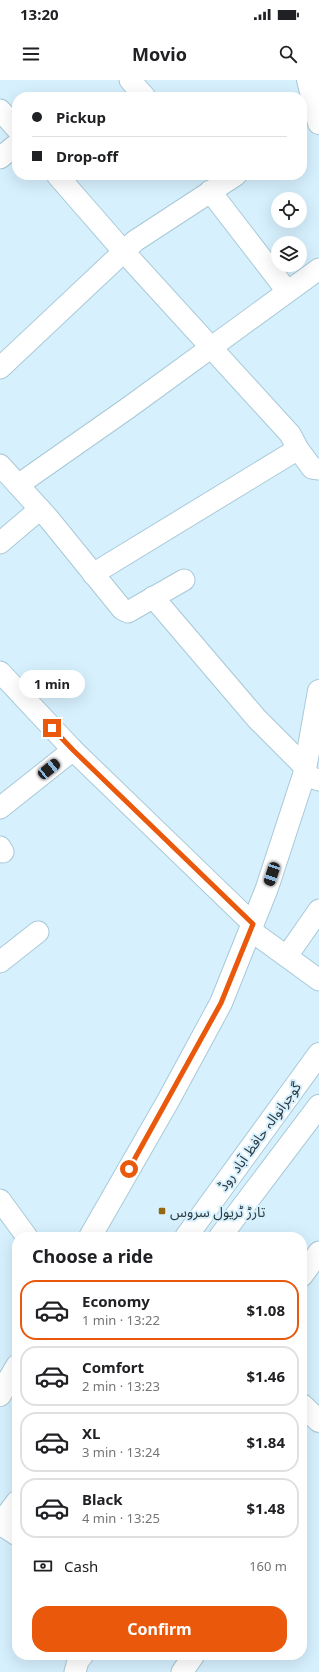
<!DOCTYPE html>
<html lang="en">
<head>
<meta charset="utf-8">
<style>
	body { margin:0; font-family:"Noto Sans","Noto Sans Arabic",sans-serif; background:#f2f2f2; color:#202124; height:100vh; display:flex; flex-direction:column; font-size:15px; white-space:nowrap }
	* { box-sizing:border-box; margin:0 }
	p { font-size:13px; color:#757577 }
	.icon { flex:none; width:22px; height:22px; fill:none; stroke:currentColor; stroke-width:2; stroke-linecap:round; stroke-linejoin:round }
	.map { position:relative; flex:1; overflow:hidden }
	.drawer { position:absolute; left:12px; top:1152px; width:295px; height:428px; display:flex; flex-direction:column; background:#fff; border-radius:16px; box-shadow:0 4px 16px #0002 }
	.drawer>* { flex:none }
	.top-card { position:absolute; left:12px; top:12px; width:295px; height:88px; border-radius:16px; box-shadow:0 4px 16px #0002; display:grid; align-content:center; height:88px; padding:0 20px; background:#fff }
	.controls { position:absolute; left:271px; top:112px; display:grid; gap:8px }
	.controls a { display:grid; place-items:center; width:36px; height:36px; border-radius:50%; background:#fff; box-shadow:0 4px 16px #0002; font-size:20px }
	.end { position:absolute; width:18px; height:18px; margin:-9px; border:5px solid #ea580c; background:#fff; box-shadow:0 0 0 2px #fff }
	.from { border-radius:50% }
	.bubble { position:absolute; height:28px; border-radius:14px; background:#fff; box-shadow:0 4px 16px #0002; font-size:13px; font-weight:700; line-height:28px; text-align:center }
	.car { position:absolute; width:12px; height:24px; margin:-12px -6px; border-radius:5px; box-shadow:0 0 3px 1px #0007; background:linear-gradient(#222 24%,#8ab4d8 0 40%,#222 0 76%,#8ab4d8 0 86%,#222 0) }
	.top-card b { display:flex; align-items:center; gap:14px; height:38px; font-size:15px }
	.top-card b+b { border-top:1px solid #e0e0e0 }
	.top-card i { width:10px; height:10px; background:#202124 }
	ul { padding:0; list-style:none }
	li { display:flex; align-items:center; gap:12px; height:60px; margin:0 8px 6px; padding:0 12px; border:2px solid #e0e0e0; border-radius:16px }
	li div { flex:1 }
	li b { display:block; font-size:15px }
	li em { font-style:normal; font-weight:700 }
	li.active { border-color:#ea580c }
	li>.icon { width:36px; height:36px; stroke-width:1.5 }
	h2 { padding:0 20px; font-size:18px; line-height:48px }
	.pay { display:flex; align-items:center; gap:10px; height:44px; padding:0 20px; font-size:15px }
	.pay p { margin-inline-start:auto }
	.cta { display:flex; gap:8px; margin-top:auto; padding:8px 20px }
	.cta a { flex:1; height:46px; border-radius:16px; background:#ea580c; color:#fff; font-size:16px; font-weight:700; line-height:46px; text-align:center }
	.status { display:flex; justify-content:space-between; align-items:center; height:28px; padding:0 20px; background:#fff; direction:ltr }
	.status svg { height:11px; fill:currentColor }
	header { display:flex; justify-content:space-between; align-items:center; height:52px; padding:0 20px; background:#fff; font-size:18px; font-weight:700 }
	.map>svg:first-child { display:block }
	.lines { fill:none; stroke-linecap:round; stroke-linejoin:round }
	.street-casing { stroke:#a9c9d8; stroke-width:23 }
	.secondary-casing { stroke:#a9c9d8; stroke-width:24 }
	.primary-casing { stroke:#a9c9d8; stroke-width:24 }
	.street { stroke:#fff; stroke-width:21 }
	.secondary { stroke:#fff; stroke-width:22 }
	.primary { stroke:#fff; stroke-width:22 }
	.route { stroke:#ea580c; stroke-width:5 }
	.poi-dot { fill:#926911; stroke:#d6f0fd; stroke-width:1.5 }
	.labels { text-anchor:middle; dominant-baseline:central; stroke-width:4; stroke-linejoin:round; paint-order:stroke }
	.street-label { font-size:14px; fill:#2c383f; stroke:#d6f0fd }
	.poi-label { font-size:14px; fill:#2c383f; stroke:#d6f0fd; text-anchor:start }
</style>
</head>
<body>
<div class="status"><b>13:20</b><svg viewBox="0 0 49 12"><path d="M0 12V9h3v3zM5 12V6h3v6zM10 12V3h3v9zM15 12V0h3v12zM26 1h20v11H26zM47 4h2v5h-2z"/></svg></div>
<header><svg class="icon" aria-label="menu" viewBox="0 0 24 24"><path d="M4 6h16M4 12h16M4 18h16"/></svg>Movio<svg class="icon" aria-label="search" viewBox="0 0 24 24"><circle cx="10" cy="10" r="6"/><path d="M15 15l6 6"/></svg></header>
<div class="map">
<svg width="319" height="1592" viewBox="0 0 319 1592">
	<rect width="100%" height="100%" fill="#d6f0fd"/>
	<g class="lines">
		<g class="street-casing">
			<g id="street">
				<path d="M130,0L145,17"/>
				<path d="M0,30L17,49"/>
				<path d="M0,78L17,64"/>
				<path d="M57,95L124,172L290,354L298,369L312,388L319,389"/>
				<path d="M210,111L287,211"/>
				<path d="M0,288L135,161L236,95"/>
				<path d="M0,385L49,439L122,529L128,532L184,500"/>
				<path d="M18,405L128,328L319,189"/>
				<path d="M0,463L40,429"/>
				<path d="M93,494L298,369"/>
				<path d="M153,517L257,639L305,687"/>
				<path d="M0,592L73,670L253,844"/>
				<path d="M304,695L319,700"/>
				<path d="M0,728L73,670"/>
				<path d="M0,767L3,772"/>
				<path d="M250,850L319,900"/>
				<path d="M287,876L319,830"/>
				<path d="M0,882L38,852"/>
				<path d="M0,1120L27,1157"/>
				<path d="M302,1196L319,1172"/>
				<path d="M0,1444L17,1455"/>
				<path d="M75,1592L78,1581L83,1575"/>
				<path d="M182,1592L194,1575"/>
			</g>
		</g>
		<g class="secondary-casing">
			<g id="secondary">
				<path d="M308,0L319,43"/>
				<path d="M90,1157L168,1021L221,923L267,808L304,695L319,611"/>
				<path d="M302,1325L319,1341"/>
			</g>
		</g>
		<g class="primary-casing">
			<g id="primary">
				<path d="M186,1157L319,974"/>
				<path d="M220,1157L319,1026"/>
				<path d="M0,1315L17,1286"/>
				<path d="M0,1445L17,1422"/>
			</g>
		</g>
		<use href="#street" class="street"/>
		<use href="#secondary" class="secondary"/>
		<use href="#primary" class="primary"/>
	</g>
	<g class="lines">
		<path class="route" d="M52,648L73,670L253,844L221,923L129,1089"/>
	</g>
	<rect class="poi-dot" x="158" y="1127" width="8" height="8" rx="2"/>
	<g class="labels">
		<g class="street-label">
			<text transform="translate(259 1056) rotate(-54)">گوجرانوالہ حافظ آباد روڈ</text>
		</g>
		<g class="poi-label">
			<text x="170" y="1131">تارڑ ٹریول سروس</text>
		</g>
	</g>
</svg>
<div class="controls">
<a><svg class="icon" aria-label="locate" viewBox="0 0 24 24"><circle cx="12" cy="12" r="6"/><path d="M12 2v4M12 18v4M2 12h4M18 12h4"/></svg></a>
<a><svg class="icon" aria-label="layers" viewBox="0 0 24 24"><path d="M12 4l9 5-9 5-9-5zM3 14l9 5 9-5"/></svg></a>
</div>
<i class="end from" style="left:129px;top:1089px"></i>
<i class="end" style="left:52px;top:648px"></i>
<div class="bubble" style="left:19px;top:590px;width:66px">1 min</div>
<i class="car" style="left:49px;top:689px;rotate:51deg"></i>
<i class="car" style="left:272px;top:794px;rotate:198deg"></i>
<div class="top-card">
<b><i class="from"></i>Pickup</b>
<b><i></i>Drop-off</b>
</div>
<section class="drawer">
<h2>Choose a ride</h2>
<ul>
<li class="active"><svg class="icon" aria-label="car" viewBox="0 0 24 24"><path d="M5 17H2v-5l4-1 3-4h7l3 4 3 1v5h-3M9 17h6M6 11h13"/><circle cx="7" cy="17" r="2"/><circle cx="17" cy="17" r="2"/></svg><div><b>Economy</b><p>1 min · 13:22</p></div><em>$1.08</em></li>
<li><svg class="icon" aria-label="car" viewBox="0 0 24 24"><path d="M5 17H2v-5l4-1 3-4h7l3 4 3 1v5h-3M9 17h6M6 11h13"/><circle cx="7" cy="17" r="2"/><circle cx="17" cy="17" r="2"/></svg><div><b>Comfort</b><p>2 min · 13:23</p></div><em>$1.46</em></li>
<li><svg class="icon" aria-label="car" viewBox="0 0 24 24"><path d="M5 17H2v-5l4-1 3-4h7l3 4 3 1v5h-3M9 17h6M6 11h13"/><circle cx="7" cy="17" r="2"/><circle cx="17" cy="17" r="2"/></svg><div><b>XL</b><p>3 min · 13:24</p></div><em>$1.84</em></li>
<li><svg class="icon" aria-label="car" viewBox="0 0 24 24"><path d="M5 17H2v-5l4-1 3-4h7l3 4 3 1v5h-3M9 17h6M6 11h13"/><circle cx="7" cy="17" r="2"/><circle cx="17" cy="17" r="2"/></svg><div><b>Black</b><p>4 min · 13:25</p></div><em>$1.48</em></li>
</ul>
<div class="pay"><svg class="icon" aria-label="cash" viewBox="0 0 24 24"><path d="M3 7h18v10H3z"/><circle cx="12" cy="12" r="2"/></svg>Cash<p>160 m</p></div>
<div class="cta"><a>Confirm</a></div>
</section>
</div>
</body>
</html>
